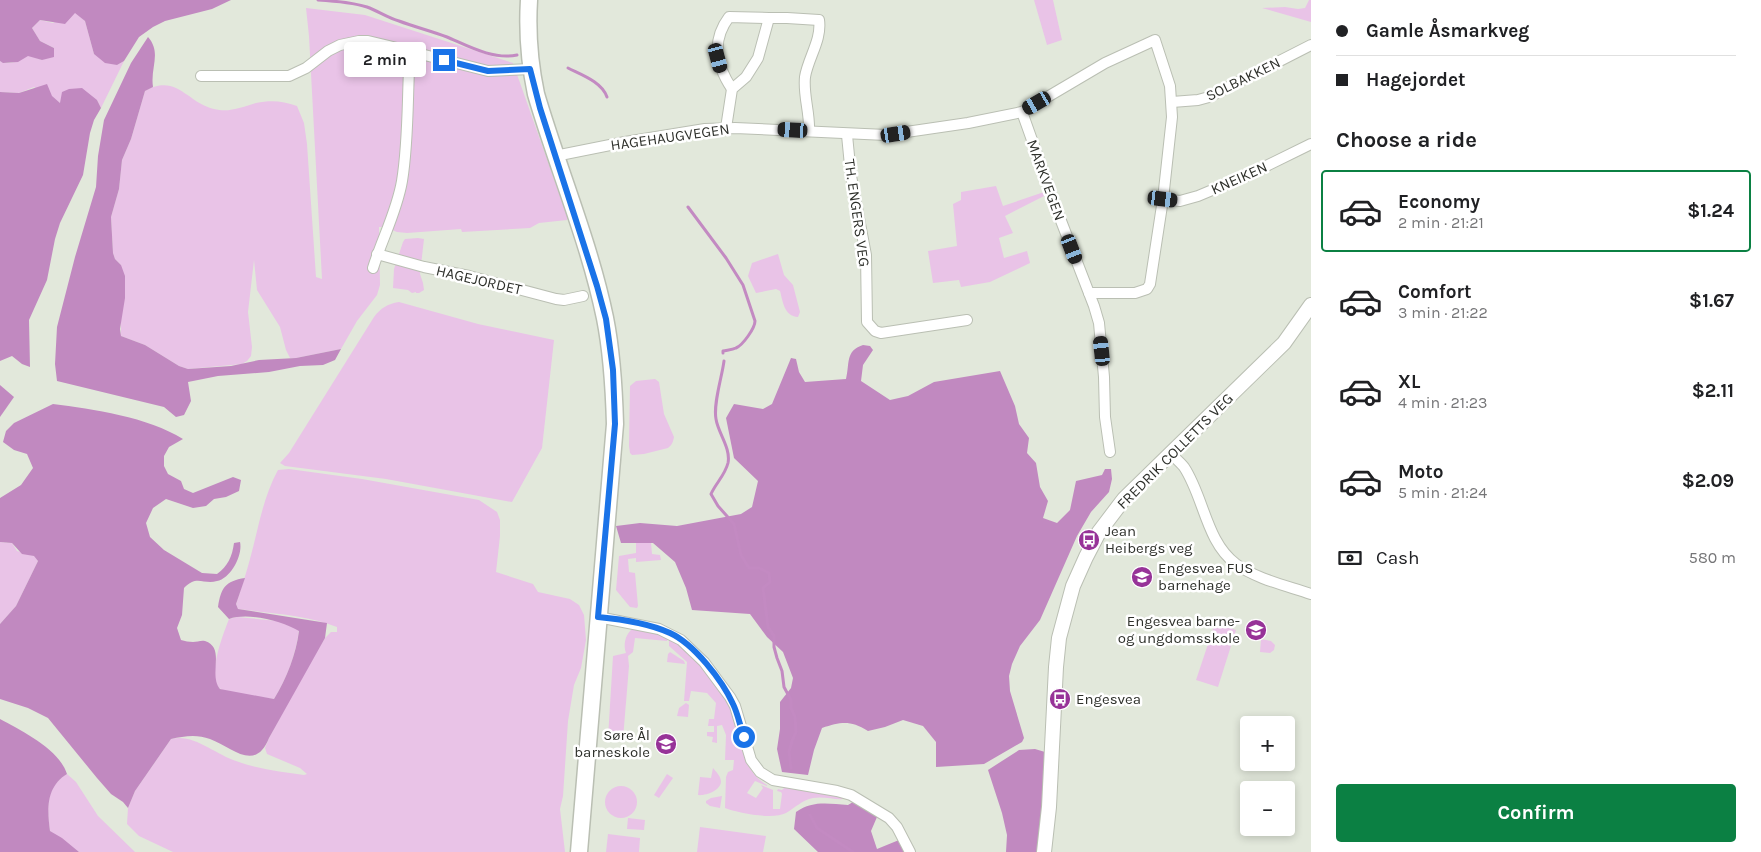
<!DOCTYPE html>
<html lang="en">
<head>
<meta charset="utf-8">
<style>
	body { margin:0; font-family:Karla,sans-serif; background:#f6f6f6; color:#202124; height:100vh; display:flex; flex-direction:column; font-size:19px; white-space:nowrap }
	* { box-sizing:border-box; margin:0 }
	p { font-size:16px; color:#757577 }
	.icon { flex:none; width:28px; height:28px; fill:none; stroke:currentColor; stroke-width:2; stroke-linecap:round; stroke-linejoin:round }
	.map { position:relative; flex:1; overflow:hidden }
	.details { display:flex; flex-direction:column; background:#fff; width:450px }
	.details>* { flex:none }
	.guide { display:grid; align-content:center; height:110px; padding:0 25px; background:#fff }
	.fabs { position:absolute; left:1240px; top:716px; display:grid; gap:10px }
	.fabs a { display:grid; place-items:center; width:55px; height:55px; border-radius:5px; background:#fff; box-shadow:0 2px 8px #0003; font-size:25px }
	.end { position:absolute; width:22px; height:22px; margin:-11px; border:6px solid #1a73e8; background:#fff; box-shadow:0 0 0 2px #fff }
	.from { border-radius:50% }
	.bubble { position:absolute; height:35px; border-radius:5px; background:#fff; box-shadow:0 2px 8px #0003; font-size:16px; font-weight:700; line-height:35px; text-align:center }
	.car { position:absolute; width:15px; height:30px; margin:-15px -8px; border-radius:6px; box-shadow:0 0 4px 1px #0007; background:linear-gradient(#222 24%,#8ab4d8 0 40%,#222 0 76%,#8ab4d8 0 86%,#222 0) }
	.guide b { display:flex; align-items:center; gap:18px; height:48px; font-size:19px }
	.guide b+b { border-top:1px solid #e0e0e0 }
	.guide i { width:12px; height:12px; background:#202124 }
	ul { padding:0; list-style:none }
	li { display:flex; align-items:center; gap:15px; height:82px; margin:0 10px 8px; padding:0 15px; border:2px solid transparent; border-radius:5px }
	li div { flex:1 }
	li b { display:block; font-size:19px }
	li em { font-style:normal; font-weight:700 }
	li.selected { border-color:#0b8043 }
	li>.icon { width:45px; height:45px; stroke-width:1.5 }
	h2 { padding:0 25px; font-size:22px; line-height:60px }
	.pay { display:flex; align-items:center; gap:12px; height:55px; padding:0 25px; font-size:19px }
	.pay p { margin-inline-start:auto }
	.action { display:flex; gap:10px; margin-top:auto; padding:10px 25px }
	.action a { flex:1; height:58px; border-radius:5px; background:#0b8043; color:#fff; font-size:20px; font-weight:700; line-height:58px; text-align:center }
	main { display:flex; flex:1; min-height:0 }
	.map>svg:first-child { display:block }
	.green { fill:#e9c3e7 }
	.forest { fill:#c189c0 }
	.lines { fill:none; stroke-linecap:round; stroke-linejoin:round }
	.stream { stroke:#c38ac2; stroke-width:3 }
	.minor-casing { stroke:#babfb3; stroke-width:12 }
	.tertiary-casing { stroke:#babfb3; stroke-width:16 }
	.primary-casing { stroke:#babfb3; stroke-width:19 }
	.minor { stroke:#fff; stroke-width:10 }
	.tertiary { stroke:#fff; stroke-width:14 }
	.primary { stroke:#fff; stroke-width:16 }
	.route { stroke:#1a73e8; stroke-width:6 }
	.labels { text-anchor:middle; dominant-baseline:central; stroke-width:5; stroke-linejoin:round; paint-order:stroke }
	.street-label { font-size:15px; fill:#2e302b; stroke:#fff }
	.poi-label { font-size:15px; fill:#2e302b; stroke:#fff; text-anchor:start }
</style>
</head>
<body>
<main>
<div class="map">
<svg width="1311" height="852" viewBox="0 0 1311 852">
	<rect width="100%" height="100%" fill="#e2e8db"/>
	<g class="green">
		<path d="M1034,0H1053L1062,40L1047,45Z"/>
		<path d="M1309,0H1311V22L1262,8L1285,7L1298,9L1305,8Z"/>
		<path d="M306,8L365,15L513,63L567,216V220L539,223L530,228L462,232L461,229L407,233L397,232L385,227H379L380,285L377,295L357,321L341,349L296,358H290L286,350L280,327L257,290L254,260L248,312L252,347L251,356L247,361L242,364L188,369L179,366L145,345L121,336V265L115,259L113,253L111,217L119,189L122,160L131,139L145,91C177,73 187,103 214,109C229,113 242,107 256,103C271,100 283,101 297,106L304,123L307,144L316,277L322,279L309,36Z"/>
		<path d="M75,12L85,21L94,54L117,65L124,61L101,108L97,100L60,103L52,97L34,87L19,93L0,92V61C9,66 19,61 28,55L42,60L54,48L40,41L32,28L40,20L53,23Z"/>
		<path d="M996,186L1003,206L1047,191L1048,194L1005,216L1013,233L999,238L1004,258L1027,251L1030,263L990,282L961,287L959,280L933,283L928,251L957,246L953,204L961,200V192Z"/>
		<path d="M418,238L424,239L420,274L423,283L424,290L419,293H416V292L412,293L408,290L393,288L394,269L403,242L405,239Z"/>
		<path d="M778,254L784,275L793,285L800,312L798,317C784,316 783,302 780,291L776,289L756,293L748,276L752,263Z"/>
		<path d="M399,302L478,324L554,340L542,448L512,502L386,479L285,466L280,463L289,453L374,317C381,308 387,304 399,302Z"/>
		<path d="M655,379L659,382L664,414L674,437C673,442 672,445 668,448L644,454L632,455L630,453L629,446L630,386L636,381Z"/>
		<path d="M289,469L362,479L479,500L497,512L500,520V536L496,572L533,584L538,592L570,599L579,605L584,615L586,640L581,668L574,685L568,721L563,796L560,809L565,852H173L139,836L127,824L128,808L135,791L171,739C193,733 215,754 236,761C257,769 282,772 304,775L307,774L300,768L267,754L265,748L269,738L305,671L325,638L331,632H337V627C308,615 269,613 238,609L236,604C241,589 246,574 250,559C258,530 263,497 278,470Z"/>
		<path d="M0,542L12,543L17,551L35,556L38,561L16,606L0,624Z"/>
		<path d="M636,543H651L652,554L660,555L661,560L636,562V558L628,559L629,572L635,573L638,606L637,608L630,607L616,590L619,556L636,553Z"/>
		<path d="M237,617L278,621L299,630C296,654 287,678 274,699C263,697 229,695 221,689C205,680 224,632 229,619Z"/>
		<path d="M1215,623L1236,630L1218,687L1196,680Z"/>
		<path d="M632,629L658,634L668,638L667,641L635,638L633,652L628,656L629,666L623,739L608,738L613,656L626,653C623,645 625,635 632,629Z"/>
		<path d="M669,638C694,654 719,680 730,707C740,733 740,770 767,785V786L755,781L747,793L756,798L763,788L761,785L773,790V809H780L782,794L781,792L777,791L778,789L782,790L785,787L841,796L845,798L844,799C834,800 823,796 813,798C802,800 795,808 786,813C773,820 738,813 725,808L726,777L728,772L733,770L734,760H725L726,735L722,725L717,726V743L712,742L713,737L707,736V732H714V726H708L709,719H714L716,703L707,693L691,691L689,701H684L687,662L669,646Z"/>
		<path d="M1261,639L1271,641L1275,645L1274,650L1270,653L1260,652Z"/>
		<path d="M670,652L684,661L685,664L667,662L668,654Z"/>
		<path d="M686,703L689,705L688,717L677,716L679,708Z"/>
		<path d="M713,768C716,772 721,776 721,782C720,791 705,796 698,795L700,777L711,778Z"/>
		<path d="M67,774L76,782L98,816L135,852H79L50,831C47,809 45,787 67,774Z"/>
		<path d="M667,774L673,778L659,798L654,795Z"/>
		<circle cx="621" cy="802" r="16"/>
		<path d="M722,796L720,808L710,806L706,803V801L711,798Z"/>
		<path d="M628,818L645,820L644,830L627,829Z"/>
		<path d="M700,827L766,836L763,852H697Z"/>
		<path d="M608,834L640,838L639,852H606Z"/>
	</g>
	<g class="forest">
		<path d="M0,0H231L212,9L165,21L153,27L139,37L124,61L117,65L105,63L94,54L85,21L75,13L65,24L40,20L32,28L40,41L54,48V57L42,60L28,56L18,62L3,63L0,61Z"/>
		<path d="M148,37C162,53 150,67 153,87L145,91L131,139L122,160L119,189L111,217L113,253L115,259L121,265L125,276V298L120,329L121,336L145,345L179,366L188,369L231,366L259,360L296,358L341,349L335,360L323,365L300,366L269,372L218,376L188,382L191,401L184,415L176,417L164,407L57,381L55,364L57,327L75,257L96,187L98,156L104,120L131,63Z"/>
		<path d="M47,84L52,96L60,103L62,92L69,89L82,88L97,100L101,108L94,120L90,133L83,175L60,223L55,239L47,280L29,320L30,367L22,364L12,356L0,361V92L19,93Z"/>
		<path d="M863,345L870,346L873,350L863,365L861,381L890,400L908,396L934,382L1000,371L1015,406L1019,424L1029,438L1027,453L1036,463L1040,487L1048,501L1043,518L1057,523L1070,510L1076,481L1102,475L1105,469H1111L1112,479L1109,492L1091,512L1077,536L1040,620L1020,646L1012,664L1009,676L1010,691L1024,738L1022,742L984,764L936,767V742L923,726L903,720L885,727L868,731C850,720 841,722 822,728L814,750L808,775L782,772L777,749L780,729V702L791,688L793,678L783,652L767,637L750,614L692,610L686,588L675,562L653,543H621L616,526L640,523L677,526L741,514L752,507L758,481L734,458L726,418L734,404L763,409L772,404L791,358L796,359L799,372L805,382L846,379C850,363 845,351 863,345Z"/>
		<path d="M0,385L14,397L0,417Z"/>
		<path d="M53,404C93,409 148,417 183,439L169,447L164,456V466L168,474L181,481L184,489L193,493L233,477L241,480L239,491L226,497L214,499L206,506L193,508L166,499L153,508L146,523L150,537L164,550L202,573L217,574C228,566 232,557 234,543L240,542C243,555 231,578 217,581C203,585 197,574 184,588L182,615L177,628L181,640C185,641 189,642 193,642C197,642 201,640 205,641C226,648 208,674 220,689L274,699C287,678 296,654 299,631C283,621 248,612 229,619L218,607C221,588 225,581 245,578L236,604L238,609L327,623L325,638L269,738C255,773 232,747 210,739C197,734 184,736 171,739L135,791L128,808L123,802L111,794L97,778L48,718L28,708L0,699V624L16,606L38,561L34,556L22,554L12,543L0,542V498L21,485L33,468L27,454L14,450L3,442L6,431L14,423Z"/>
		<path d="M0,719C22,731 59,749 67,774C46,787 47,809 50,831L62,838L79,852H0Z"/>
		<path d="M1035,749L1045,752L1043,807L1037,852H1006L1007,835L1002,813L988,770L1019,750Z"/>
		<path d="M853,802L874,813L877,817L871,831L877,849L899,840L905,852H818L794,829L796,812C813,800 829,804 848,805Z"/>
	</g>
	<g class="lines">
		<g class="stream">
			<path d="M318,0C335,1 351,2 367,7C378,11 388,18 399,21C415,27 431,31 447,37C468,46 493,60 517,55"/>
			<path d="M568,68C582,75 602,82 607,97"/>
			<path d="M688,207L726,258L743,285L755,321C755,328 743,345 736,348C732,350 727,350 723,351V353"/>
			<path d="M724,361C722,377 713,404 716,419C718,433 731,448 728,463C725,475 716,483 711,494L718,506L734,524L741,555L749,568H759L769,573L770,582L763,588L768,627L774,636V647L777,658L782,671L784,687L791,700V708L795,717L796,732L792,741L789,752L791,768"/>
			<path d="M810,815L817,828L853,852"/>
		</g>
		<g class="minor-casing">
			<g id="minor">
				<path d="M201,76H289L306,68L328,51L340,45L359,41H368L389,46L488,71L531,69"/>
				<path d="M732,89C716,65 711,41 729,17L769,18"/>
				<path d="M1172,102L1198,100L1209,97L1311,45"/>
				<path d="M1022,112L1058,213L1094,306L1099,323L1104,377L1105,417L1110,452"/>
				<path d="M726,128L732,89L746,77L758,58L769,18H787L819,20C822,40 808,58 805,77C803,95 810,113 809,131"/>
				<path d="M847,135L851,176L866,255L867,322L875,331L881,333L967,320"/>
				<path d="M555,156L625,142L705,129L735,128L886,135L968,123L1022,112L1105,63L1155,40L1170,86L1172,117L1163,199L1150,284L1147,289L1135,293H1089"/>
				<path d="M1163,199L1180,201L1198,196L1248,175L1311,144"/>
				<path d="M377,254L424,267L469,276L556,299L564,300L583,296"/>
				<path d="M373,268C382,239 397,211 402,181C409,139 407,94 410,51"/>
				<path d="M1170,453C1175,458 1180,462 1184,467C1204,497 1206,542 1236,564C1256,579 1288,586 1311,594"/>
				<path d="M598,617L659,629L681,640L704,662L730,697L735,706L751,760L760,772L773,780L837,791L851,795L889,818L897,827L910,852"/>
			</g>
		</g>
		<g class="tertiary-casing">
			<path id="tertiary" d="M1044,852L1049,807L1056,667L1059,638L1073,586L1086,557L1099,532L1124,499L1284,343L1311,305"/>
		</g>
		<g class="primary-casing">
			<path id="primary" d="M529,0C527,33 529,61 536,94C558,169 589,241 605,318C612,353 614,388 615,424L579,852"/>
		</g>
		<use href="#minor" class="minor"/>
		<use href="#tertiary" class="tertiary"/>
		<use href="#primary" class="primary"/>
	</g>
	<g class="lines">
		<path class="route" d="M444,60L488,71L530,69L540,108L597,286L606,319L613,370L615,424L598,617C620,619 650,624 670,633C694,644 722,680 733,704C738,714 740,726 744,737"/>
	</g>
	<defs>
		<g id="bus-disc" transform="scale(1.125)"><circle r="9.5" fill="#973398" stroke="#fff"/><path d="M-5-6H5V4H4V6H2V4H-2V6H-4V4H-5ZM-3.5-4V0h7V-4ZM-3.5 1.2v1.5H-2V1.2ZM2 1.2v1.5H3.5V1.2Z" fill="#fff"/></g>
		<g id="school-disc" transform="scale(1.125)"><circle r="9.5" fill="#973398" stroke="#fff"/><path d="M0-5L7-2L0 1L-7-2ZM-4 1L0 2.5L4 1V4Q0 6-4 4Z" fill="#fff"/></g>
	</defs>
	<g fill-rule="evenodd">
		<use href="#bus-disc" x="1089" y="540"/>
		<use href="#school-disc" x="1142" y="577"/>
		<use href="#school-disc" x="1256" y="630"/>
		<use href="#bus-disc" x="1060" y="699"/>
		<use href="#school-disc" x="666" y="744"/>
	</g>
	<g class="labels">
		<g class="street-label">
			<text transform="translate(1243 79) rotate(-26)">SOLBAKKEN</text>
			<text transform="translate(670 137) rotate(-8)">HAGEHAUGVEGEN</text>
			<text transform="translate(1239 178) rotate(-24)">KNEIKEN</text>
			<text transform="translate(1046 180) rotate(70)">MARKVEGEN</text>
			<text transform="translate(857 213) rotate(82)">TH. ENGERS VEG</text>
			<text transform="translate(479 280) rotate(13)">HAGEJORDET</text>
			<text transform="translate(1175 451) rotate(-45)">FREDRIK COLLETTS VEG</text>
		</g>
		<g class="poi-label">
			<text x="1105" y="531">Jean<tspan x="1105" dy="17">Heibergs veg</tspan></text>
			<text x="1158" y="568">Engesvea FUS<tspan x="1158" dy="17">barnehage</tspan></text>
			<text x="1240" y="621" text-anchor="end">Engesvea barne-<tspan x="1240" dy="17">og ungdomsskole</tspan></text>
			<text x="1076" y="699">Engesvea</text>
			<text x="650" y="735" text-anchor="end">Søre Ål<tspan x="650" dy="17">barneskole</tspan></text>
		</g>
	</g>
</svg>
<div class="fabs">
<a>+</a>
<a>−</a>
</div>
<i class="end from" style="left:744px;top:737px"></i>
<i class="end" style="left:444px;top:60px"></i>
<div class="bubble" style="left:344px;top:42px;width:82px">2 min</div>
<i class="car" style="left:718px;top:58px;rotate:165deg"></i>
<i class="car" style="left:1037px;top:103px;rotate:240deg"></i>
<i class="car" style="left:793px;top:130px;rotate:273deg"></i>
<i class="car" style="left:896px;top:134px;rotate:81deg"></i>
<i class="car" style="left:1163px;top:199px;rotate:97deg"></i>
<i class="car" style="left:1072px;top:249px;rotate:159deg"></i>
<i class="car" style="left:1102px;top:351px;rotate:354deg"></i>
</div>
<section class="details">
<div class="guide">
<b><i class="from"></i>Gamle Åsmarkveg</b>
<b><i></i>Hagejordet</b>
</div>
<h2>Choose a ride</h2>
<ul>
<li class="selected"><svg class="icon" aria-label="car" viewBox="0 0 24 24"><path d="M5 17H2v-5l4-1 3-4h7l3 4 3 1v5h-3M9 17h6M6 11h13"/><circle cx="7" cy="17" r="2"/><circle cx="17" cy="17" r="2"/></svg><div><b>Economy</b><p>2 min · 21:21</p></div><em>$1.24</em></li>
<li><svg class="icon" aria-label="car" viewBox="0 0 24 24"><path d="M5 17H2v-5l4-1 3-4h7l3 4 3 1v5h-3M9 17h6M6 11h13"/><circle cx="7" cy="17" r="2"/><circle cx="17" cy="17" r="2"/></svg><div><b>Comfort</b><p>3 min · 21:22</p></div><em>$1.67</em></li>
<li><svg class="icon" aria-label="car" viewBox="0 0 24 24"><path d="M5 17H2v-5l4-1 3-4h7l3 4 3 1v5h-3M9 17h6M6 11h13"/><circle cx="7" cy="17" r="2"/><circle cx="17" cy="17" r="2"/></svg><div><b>XL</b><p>4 min · 21:23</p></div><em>$2.11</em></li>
<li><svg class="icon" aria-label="car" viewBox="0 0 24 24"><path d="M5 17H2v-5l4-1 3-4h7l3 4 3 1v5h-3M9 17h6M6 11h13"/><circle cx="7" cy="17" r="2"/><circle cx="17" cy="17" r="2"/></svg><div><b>Moto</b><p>5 min · 21:24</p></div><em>$2.09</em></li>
</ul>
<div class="pay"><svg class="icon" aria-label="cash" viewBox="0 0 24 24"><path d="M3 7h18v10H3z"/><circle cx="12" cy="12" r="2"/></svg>Cash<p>580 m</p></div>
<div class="action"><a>Confirm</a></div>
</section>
</main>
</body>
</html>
